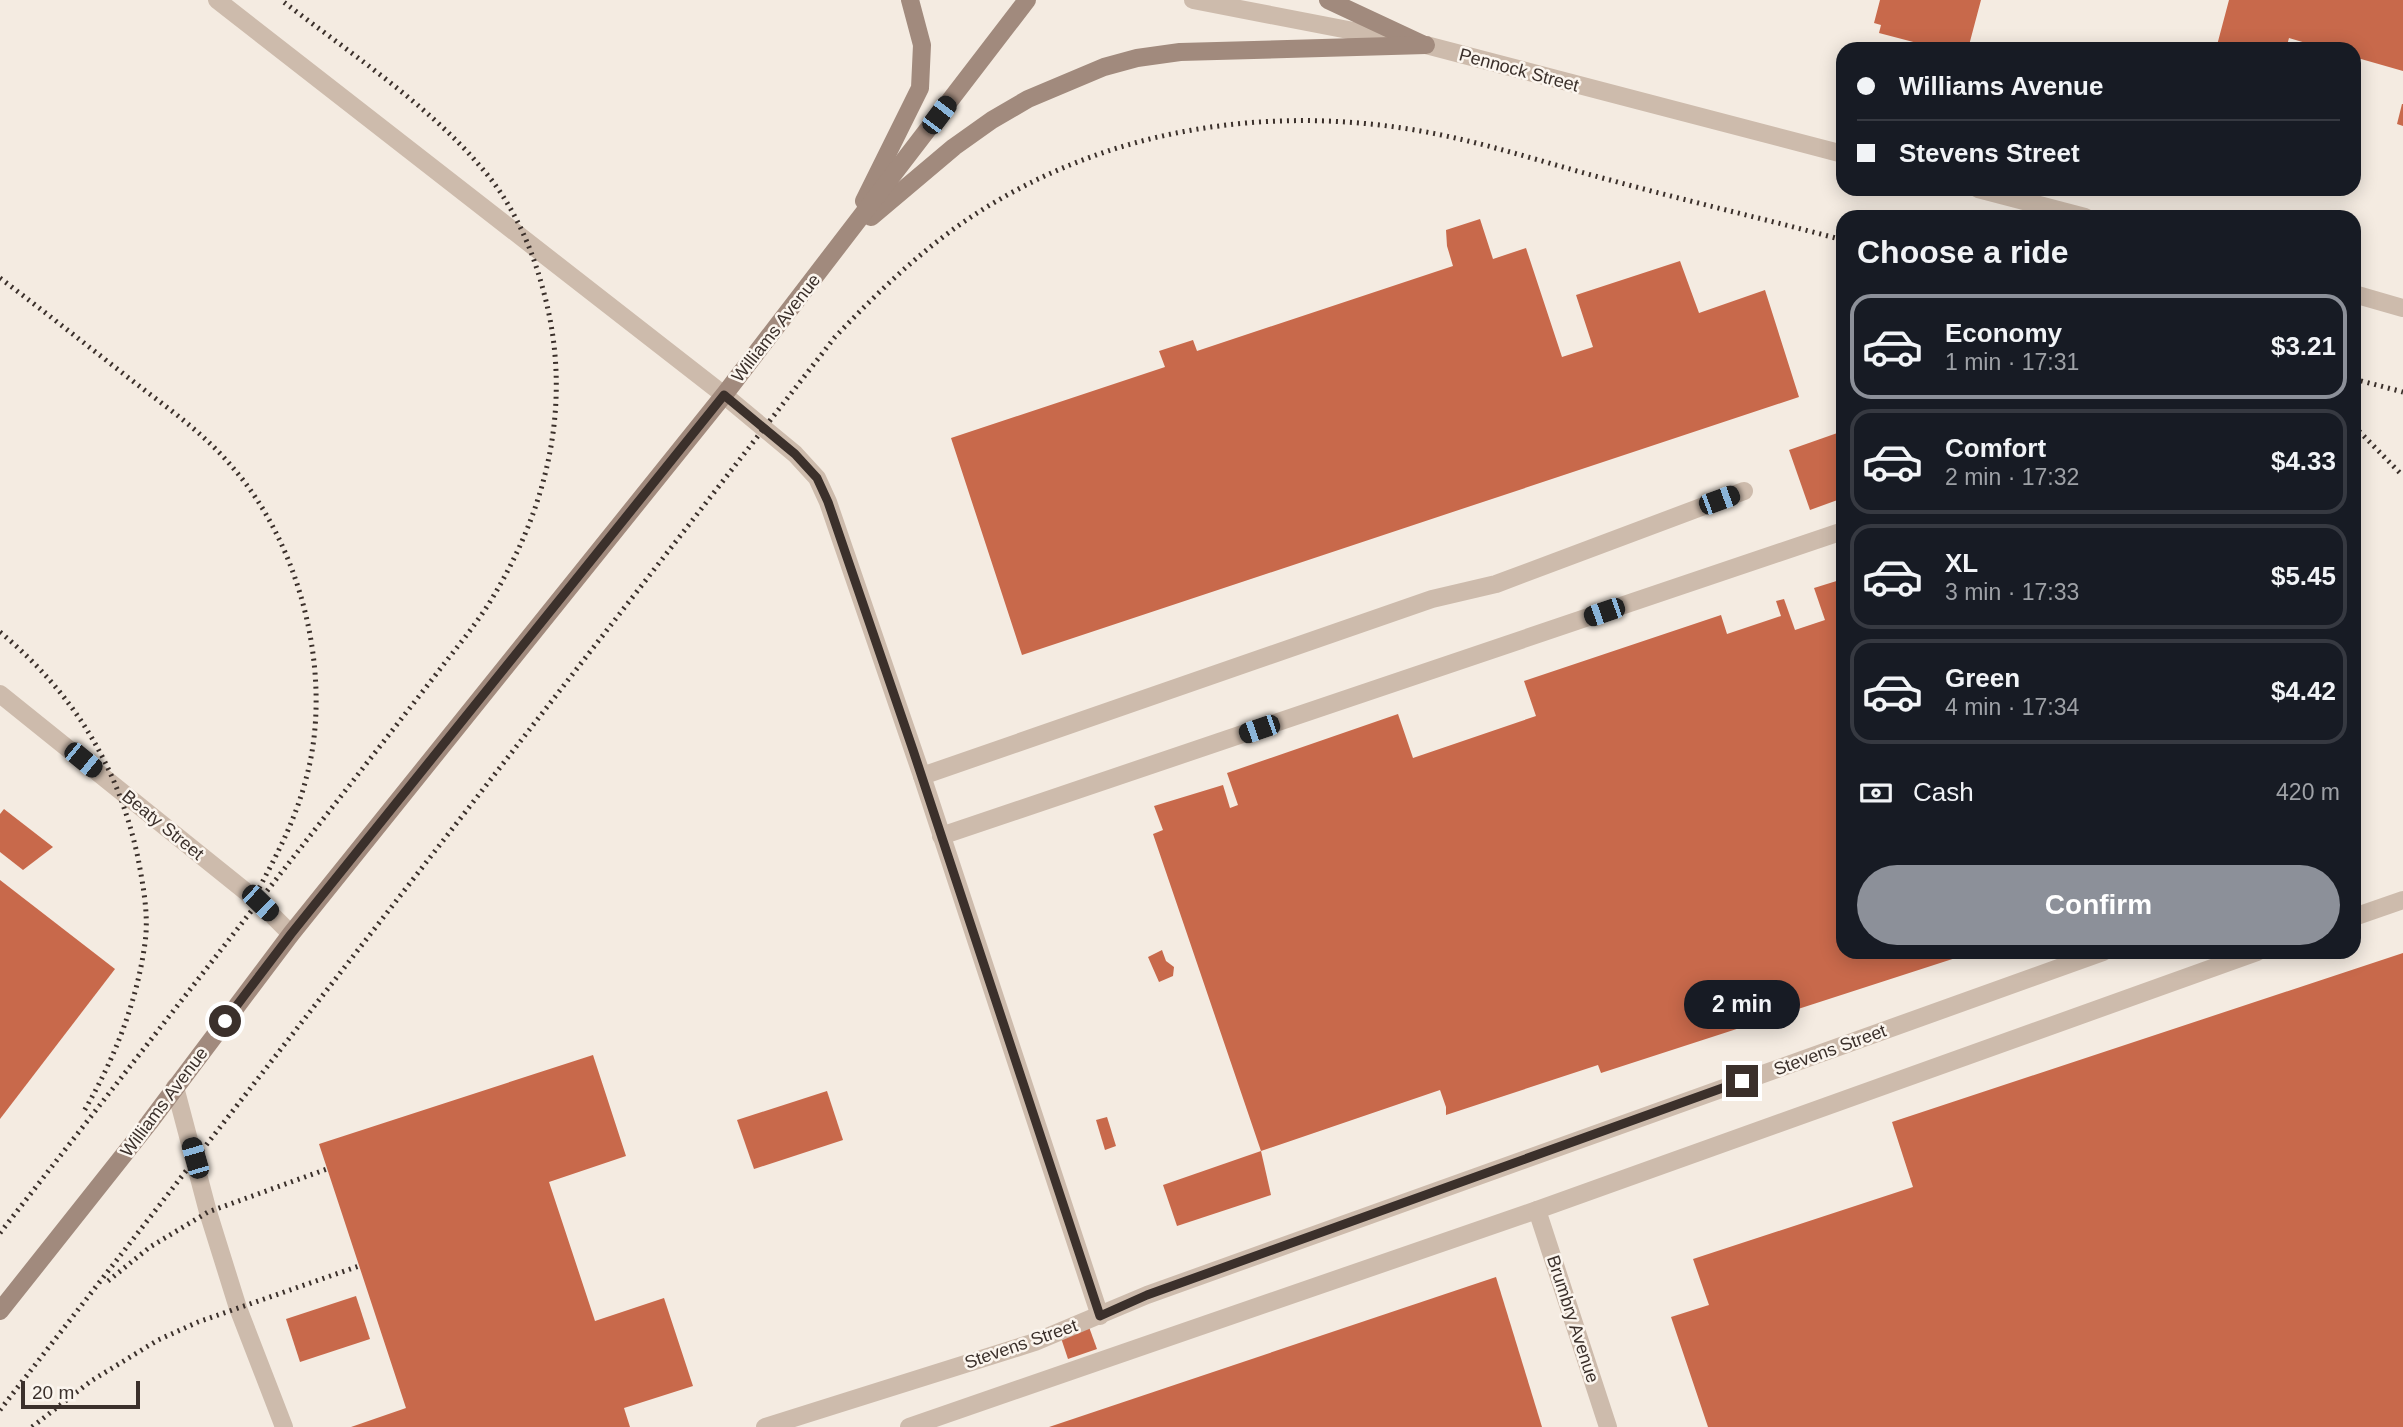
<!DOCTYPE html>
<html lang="en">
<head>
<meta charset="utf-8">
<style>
	body { margin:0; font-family:Helvetica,sans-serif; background:#20242c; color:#f1f3f6; height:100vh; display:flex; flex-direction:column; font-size:26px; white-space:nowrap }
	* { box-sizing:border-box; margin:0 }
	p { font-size:23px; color:#9ea1a6 }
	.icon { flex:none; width:38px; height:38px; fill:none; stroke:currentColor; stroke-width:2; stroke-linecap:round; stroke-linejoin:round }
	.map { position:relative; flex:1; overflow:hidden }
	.side { position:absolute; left:1836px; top:210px; width:525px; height:749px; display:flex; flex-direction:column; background:#171b24; border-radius:21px; box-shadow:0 4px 18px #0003 }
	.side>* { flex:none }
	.banner { position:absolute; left:1836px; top:42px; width:525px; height:154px; border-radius:21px; box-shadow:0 4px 18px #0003; display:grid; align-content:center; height:154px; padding:0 21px; background:#171b24 }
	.scale { position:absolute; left:21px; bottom:18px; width:119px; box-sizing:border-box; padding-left:7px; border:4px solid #3b302b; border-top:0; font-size:19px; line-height:24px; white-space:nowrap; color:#3b302b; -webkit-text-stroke:5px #fbf5ee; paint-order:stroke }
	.end { position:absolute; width:32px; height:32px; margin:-16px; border:9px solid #3b302b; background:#fff; box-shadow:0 0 0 4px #fff }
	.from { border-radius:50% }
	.bubble { position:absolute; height:49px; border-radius:24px; background:#171b24; box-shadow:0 4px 18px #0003; font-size:23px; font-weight:600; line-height:49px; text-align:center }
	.car { position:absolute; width:21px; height:42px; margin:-21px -10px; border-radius:9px; box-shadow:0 0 5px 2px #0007; background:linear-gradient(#222 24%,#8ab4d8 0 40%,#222 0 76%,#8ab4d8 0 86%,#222 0) }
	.banner b { display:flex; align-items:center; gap:24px; height:66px; font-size:26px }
	.banner b+b { border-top:2px solid #363941 }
	.banner i { width:18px; height:18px; background:#f1f3f6 }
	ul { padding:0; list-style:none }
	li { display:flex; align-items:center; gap:21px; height:105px; margin:0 14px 10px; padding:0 7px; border:4px solid #363941; border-radius:21px }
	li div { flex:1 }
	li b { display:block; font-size:26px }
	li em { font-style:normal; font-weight:600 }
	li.current { border-color:#8c9099 }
	li>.icon { width:63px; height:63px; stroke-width:1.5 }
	h2 { padding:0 21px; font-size:32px; line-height:84px }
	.pay { display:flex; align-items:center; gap:18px; height:77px; padding:0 21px; font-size:26px }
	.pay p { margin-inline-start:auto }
	.cta { display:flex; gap:14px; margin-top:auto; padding:14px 21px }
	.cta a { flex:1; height:80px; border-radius:42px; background:#8c9099; color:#fff; font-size:28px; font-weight:600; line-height:80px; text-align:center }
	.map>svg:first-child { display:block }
	.building { fill:#c8694b }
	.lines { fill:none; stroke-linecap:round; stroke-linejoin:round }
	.lane { stroke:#cdbbac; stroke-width:18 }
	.street { stroke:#cdbbac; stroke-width:18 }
	.secondary { stroke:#a18a7d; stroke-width:18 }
	.rail { stroke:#3b302b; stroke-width:5; stroke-dasharray:2 5; stroke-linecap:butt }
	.route { stroke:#3b302b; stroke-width:9 }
	.labels { text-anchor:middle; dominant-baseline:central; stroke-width:5; stroke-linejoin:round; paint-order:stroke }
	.street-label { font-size:18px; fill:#3b302b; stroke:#fbf5ee }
</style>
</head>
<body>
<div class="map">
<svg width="2403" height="1427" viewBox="0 0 2403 1427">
	<rect width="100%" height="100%" fill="#f4ebe1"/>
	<g class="building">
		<path d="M1880,0H1981L1968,49H1940L1879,33L1881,25L1874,23Z"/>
		<path d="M2229,0H2403V71L2354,57V49H2326L2289,38L2286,49H2216Z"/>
		<path d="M2402,104H2403V126L2397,124Z"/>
		<path d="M1480,219L1493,259L1526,248L1562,357L1593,347L1576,295L1680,261L1699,313L1765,290L1799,397L1022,655L951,438L1165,367L1159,351L1193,340L1197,351L1453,266L1447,246L1446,230Z"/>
		<path d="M1843,431V498L1810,510L1789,450Z"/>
		<path d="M1843,579V952L1971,953L1601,1073L1598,1065L1446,1115V1107L1440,1090L1261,1151L1153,834L1163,830L1154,806L1223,785L1230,808L1238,805L1227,773L1398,714L1413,758L1536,716L1524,681L1721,615L1727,634L1781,616L1776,601L1784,599L1795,630L1825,620L1814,588Z"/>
		<path d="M4,809L53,847L23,870L0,852V814Z"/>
		<path d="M0,880L115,969L0,1119Z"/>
		<path d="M1162,950L1166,961L1174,967L1173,976L1159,982L1148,957Z"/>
		<path d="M2403,953V1427H1708L1671,1317L1709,1305L1693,1259L1913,1187L1892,1122Z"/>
		<path d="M593,1055L626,1156L549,1182L595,1321L664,1298L693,1386L624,1408L630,1427H351L406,1408L319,1144Z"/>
		<path d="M827,1091L843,1140L754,1169L737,1120Z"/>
		<path d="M1107,1117L1116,1146L1105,1150L1096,1120Z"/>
		<path d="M1261,1151L1271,1195L1177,1226L1163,1185Z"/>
		<path d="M1496,1277L1542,1427H1049Z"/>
		<path d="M356,1296L370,1339L300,1362L286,1319Z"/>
		<path d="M1089,1327L1097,1349L1068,1359L1061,1338Z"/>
	</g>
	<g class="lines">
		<g class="lane">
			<path d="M217,0L724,395L795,454L817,478L828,502L922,776L1100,1316"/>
			<path d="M922,776L1432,599L1496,584L1744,491"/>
			<path d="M941,836L1843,531"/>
			<path d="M175,1087L208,1212L238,1308L284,1427"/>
			<path d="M909,1427L1537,1210"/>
		</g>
		<g class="street">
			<path d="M1193,0L1426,45L1843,154"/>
			<path d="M1978,189L2085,217"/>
			<path d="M2354,294L2403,308"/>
			<path d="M0,694L260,903L291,934"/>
			<path d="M2354,917L2403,900"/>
			<path d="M765,1427L1035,1342L1147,1295L2103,952"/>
			<path d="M1608,1427L1537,1210L2257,952"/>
		</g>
		<g class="secondary">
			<path d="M1328,0L1422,44"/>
			<path d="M864,201L920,88L922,45L910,0"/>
			<path d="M871,217L954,147L992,120L1028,99L1104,67L1137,58L1180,52L1426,45"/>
			<path d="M0,1311L149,1123L291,934L724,395L1027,0"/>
		</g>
		<g class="rail">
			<path d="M0,278C45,312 89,347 134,382C169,409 206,435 234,469C302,548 334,678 306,779C296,818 277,855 258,890"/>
			<path d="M2354,379L2403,392"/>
			<path d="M2354,426L2403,476"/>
			<path d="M0,632C73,693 118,765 138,858C143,885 149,915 145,943C137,1002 114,1060 84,1111"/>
			<path d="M0,1233L434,677C452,653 472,630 488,605C547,511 573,405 545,297C533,249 513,203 480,166C427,104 346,50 281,0"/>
			<path d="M108,1281L150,1247L208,1212L327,1169"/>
			<path d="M0,1410L835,337C876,294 917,254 965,221C1098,131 1259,104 1415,130C1481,141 1545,163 1610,180C1687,201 1765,219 1843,240"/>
			<path d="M32,1427L91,1381L158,1340L198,1322L359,1266"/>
		</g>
	</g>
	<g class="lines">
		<path class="route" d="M225,1021L291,934L724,395L795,454L817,478L828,502L913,750L1100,1316L1147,1295L1742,1081"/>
	</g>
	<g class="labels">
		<g class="street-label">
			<text transform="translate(1519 70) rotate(15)">Pennock Street</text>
			<text transform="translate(776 328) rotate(-52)">Williams Avenue</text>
			<text transform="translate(163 825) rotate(39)">Beaty Street</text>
			<text transform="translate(1830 1050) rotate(-20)">Stevens Street</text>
			<text transform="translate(164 1102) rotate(-53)">Williams Avenue</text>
			<text transform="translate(1573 1319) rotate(72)">Brumbry Avenue</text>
			<text transform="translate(1021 1344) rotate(-19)">Stevens Street</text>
		</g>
	</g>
</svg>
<div class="scale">20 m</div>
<i class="end from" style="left:225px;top:1021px"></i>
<i class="end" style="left:1742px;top:1081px"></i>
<div class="bubble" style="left:1684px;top:980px;width:116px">2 min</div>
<i class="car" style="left:939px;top:115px;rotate:37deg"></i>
<i class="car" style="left:1719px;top:500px;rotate:70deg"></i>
<i class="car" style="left:1604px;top:612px;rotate:251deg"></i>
<i class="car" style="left:1259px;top:729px;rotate:251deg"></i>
<i class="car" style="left:83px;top:760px;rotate:129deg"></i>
<i class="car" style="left:260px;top:903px;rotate:134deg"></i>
<i class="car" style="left:195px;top:1158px;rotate:344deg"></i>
<div class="banner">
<b><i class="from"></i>Williams Avenue</b>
<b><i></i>Stevens Street</b>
</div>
<section class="side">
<h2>Choose a ride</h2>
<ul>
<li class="current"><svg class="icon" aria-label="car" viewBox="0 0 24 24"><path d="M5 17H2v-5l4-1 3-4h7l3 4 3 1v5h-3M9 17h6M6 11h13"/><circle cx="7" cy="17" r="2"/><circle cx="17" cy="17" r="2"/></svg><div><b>Economy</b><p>1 min · 17:31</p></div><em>$3.21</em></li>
<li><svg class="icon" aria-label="car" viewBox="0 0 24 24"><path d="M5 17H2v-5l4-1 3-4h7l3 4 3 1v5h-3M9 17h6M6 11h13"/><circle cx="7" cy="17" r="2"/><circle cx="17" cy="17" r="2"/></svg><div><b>Comfort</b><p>2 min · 17:32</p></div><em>$4.33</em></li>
<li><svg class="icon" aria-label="car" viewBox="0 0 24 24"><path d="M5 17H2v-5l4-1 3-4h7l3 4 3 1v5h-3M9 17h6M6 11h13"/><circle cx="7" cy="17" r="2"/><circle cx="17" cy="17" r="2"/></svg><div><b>XL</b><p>3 min · 17:33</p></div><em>$5.45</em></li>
<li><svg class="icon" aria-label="car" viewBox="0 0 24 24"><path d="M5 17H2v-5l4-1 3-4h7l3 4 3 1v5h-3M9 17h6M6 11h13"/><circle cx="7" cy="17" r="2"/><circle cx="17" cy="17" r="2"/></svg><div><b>Green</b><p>4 min · 17:34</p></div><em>$4.42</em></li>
</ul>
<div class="pay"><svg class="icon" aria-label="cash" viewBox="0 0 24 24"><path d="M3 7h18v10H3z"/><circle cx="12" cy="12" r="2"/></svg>Cash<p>420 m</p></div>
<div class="cta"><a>Confirm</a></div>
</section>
</div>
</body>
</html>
